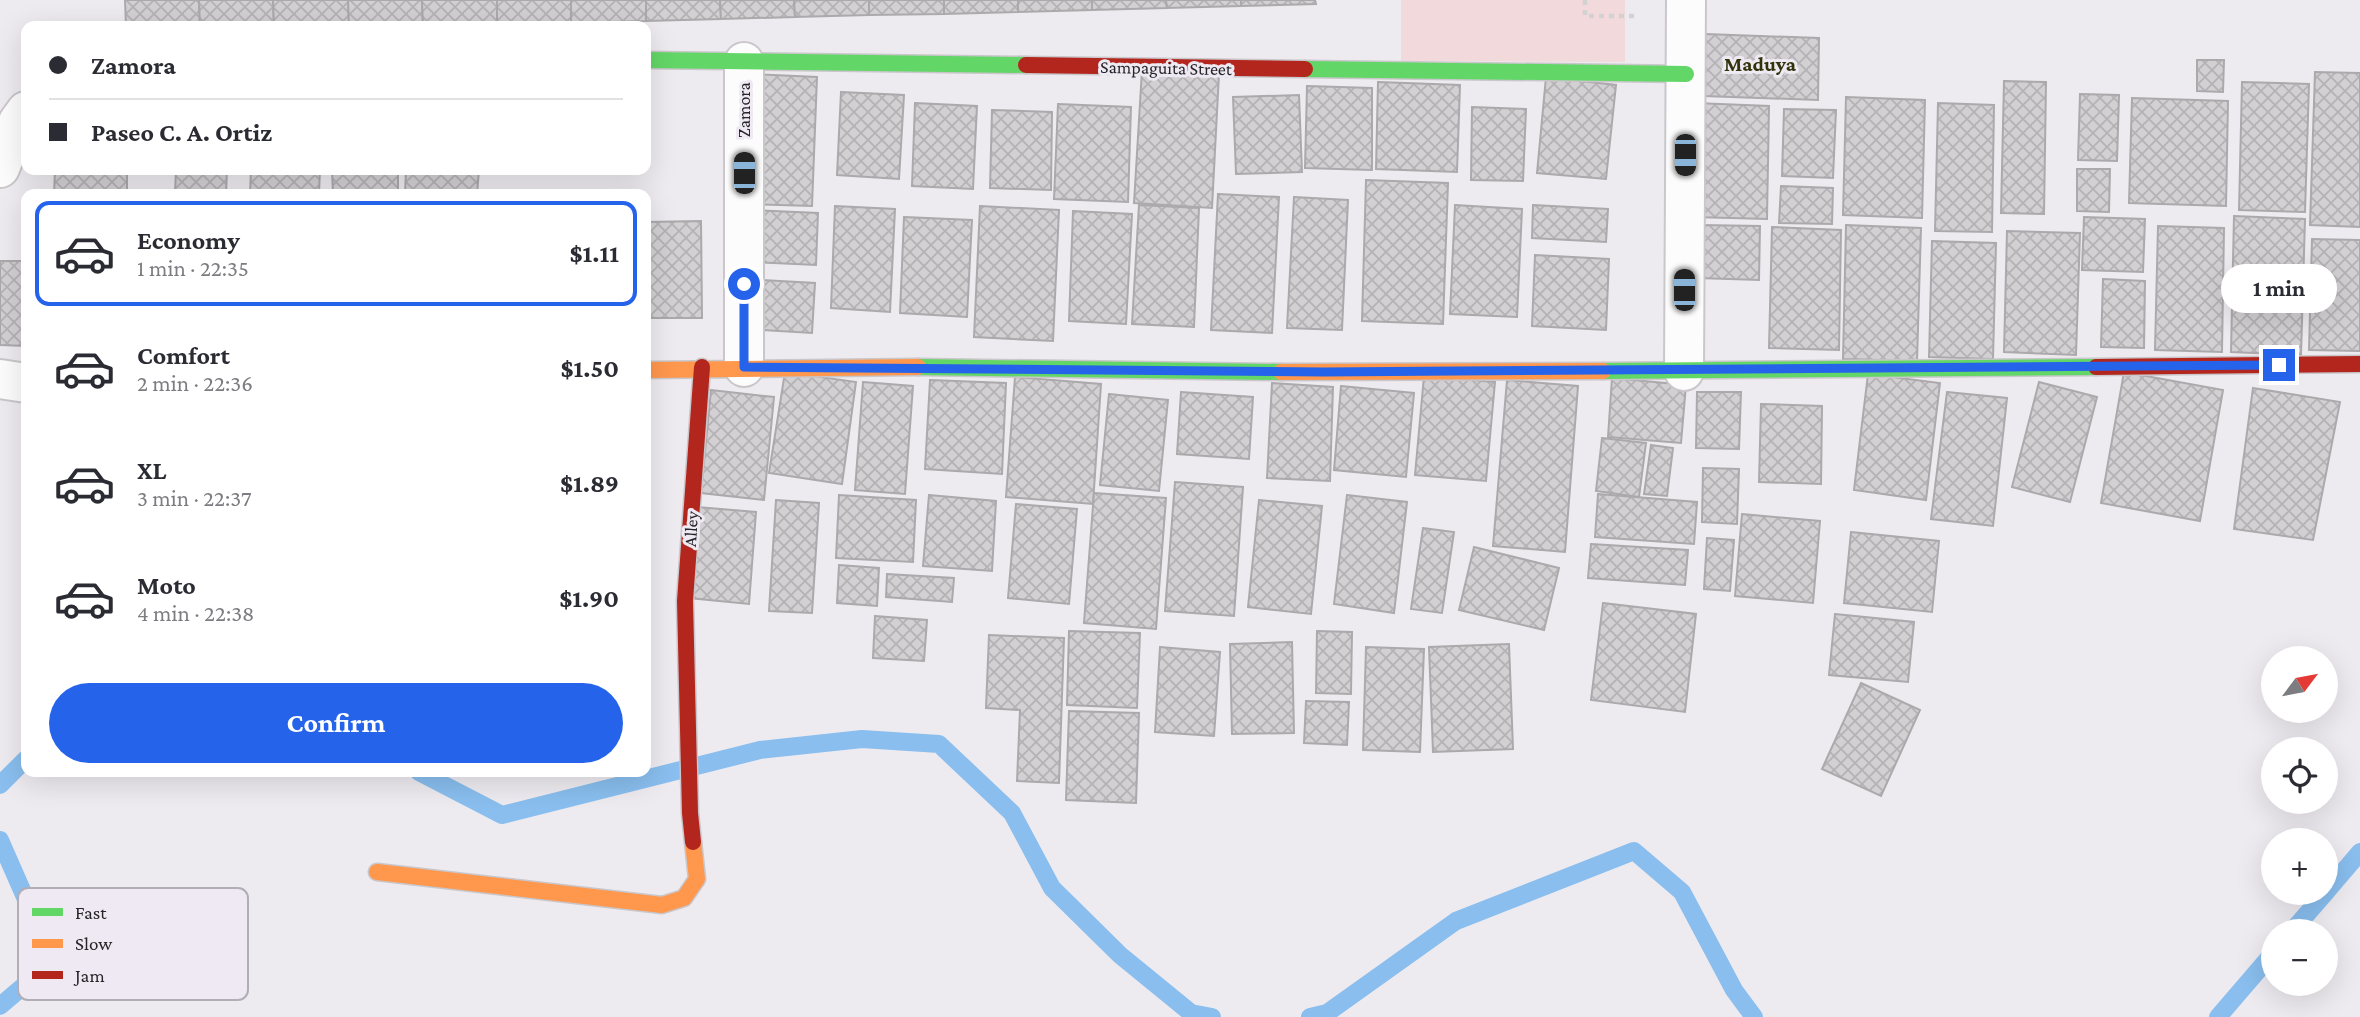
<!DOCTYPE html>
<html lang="en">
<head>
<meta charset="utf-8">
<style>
	body { margin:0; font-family:"Crimson Pro",serif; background:#f7f7f7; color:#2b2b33; height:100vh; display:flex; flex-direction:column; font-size:26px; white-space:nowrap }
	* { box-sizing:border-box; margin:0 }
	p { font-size:23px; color:#7c7c81 }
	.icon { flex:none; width:38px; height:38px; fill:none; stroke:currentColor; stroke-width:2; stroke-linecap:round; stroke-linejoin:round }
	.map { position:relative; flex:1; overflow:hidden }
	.drawer { position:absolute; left:21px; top:189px; width:630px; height:588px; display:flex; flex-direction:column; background:#fff; border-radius:14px; box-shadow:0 7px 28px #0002 }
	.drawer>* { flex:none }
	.hud { position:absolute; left:21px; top:21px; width:630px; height:154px; border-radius:14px; box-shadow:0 7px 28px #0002; display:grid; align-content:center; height:154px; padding:0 28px; background:#fff }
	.needle { width:46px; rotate:58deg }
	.fabs { position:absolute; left:2261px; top:646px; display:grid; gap:14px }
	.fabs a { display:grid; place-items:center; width:77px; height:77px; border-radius:50%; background:#fff; box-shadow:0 7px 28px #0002; font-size:35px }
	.end { position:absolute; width:32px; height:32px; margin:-16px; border:9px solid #2563eb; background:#fff; box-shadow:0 0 0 4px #fff }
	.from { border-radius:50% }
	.bubble { position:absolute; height:49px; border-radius:24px; background:#fff; box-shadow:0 7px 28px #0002; font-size:23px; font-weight:700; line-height:49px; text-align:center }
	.car { position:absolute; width:21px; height:42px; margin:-21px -10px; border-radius:9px; box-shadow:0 0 5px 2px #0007; background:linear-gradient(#222 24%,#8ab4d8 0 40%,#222 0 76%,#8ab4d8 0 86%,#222 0) }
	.hud b { display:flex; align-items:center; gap:24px; height:66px; font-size:26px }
	.hud b+b { border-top:2px solid #e1e1e2 }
	.hud i { width:18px; height:18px; background:#2b2b33 }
	ul { padding:12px 0 0; list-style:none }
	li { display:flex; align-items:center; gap:21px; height:105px; margin:0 14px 10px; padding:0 14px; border:4px solid transparent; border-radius:14px }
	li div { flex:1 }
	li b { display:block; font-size:26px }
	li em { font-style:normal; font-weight:700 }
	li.current { border-color:#2563eb }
	li>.icon { width:63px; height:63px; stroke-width:1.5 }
	.action { display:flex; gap:14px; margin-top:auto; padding:14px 28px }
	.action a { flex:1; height:80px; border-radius:42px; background:#2563eb; color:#fff; font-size:28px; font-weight:700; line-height:80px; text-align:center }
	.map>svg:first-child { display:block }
	.green { fill:#f1d9dc }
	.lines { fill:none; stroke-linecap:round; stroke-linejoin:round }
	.stream { stroke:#89beee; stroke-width:18 }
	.building { fill:url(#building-cross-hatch); stroke:#aca9ac; stroke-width:2 }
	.street-casing { stroke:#cac7cb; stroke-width:42 }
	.fast-casing { stroke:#cac7cb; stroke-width:19 }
	.slow-casing { stroke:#cac7cb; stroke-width:19 }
	.jam-casing { stroke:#cac7cb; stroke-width:19 }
	.path { stroke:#d3d2d3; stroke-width:4.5; stroke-dasharray:5 5; stroke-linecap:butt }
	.street { stroke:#fcfcfd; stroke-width:38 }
	.fast { stroke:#63d668; stroke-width:16 }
	.slow { stroke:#ff974d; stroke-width:16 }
	.jam { stroke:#b3261e; stroke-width:16 }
	.route { stroke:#2563eb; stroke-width:9 }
	.labels { text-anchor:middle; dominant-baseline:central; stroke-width:6; stroke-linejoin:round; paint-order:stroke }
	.street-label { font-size:18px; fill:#262427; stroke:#eee9f2 }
	.quarter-label { font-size:21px; font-weight:bold; fill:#31340b; stroke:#eee9f2 }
	.key { fill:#eee9f2; stroke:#b2aeb5; stroke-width:2 }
	.key-label { font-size:19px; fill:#262427 }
</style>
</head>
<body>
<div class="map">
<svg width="2360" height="1017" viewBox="0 0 2360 1017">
	<defs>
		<pattern id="building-cross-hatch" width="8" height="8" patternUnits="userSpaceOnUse" patternTransform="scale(1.75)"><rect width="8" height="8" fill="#d3d0d3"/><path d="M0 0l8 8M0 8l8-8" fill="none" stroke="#b5b2b5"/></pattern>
	</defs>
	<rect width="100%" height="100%" fill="#eeebf0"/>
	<path class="green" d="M1401,0H1625V62L1401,61Z"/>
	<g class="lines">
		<g class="stream">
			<path d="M419,772L502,815L760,750L862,739L939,744L1012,813L1052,888L1120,955L1191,1013L1212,1017"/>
			<path d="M0,785L26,759"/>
			<path d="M0,840L53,961L0,1006"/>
			<path d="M2326,892L2360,852"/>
			<path d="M2292,931L2326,892"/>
			<path d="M1310,1017L1327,1013L1456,921L1634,851L1682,892L1734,990L1754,1017"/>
			<path d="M2218,1017L2273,953"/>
		</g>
	</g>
	<g class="building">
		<path d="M125,0H199L200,26H126Z"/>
		<path d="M199,0H273L274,26H200Z"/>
		<path d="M273,0H348L349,26H274Z"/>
		<path d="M348,0H422L423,26H349Z"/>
		<path d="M422,0H497V25L423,26Z"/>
		<path d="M497,0H571V23L497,25Z"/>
		<path d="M571,0H646V21L571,23Z"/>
		<path d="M646,0H720L721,19L646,21Z"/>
		<path d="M720,0H794L795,17L721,19Z"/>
		<path d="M794,0H869V15L795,17Z"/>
		<path d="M869,0H944V14L869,15Z"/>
		<path d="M944,0H1018V12L944,14Z"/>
		<path d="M1018,0H1092V10L1018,12Z"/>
		<path d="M1092,0H1166L1167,8L1092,10Z"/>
		<path d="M1166,0H1241V6L1167,8Z"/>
		<path d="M1241,0H1315L1316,4L1241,6Z"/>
		<path d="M1705,34L1819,38L1818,100L1704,96Z"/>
		<path d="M2197,60H2224L2223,92L2197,91Z"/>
		<path d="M1142,70L1219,74L1212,208L1134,203Z"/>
		<path d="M2315,72L2360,73V227L2310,225Z"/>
		<path d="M752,74L817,77L812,206L747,204Z"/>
		<path d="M1546,77L1616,85L1606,179L1537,173Z"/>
		<path d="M2004,81L2046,82L2044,214L2001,213Z"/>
		<path d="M1378,82L1460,85L1457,172L1376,169Z"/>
		<path d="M2242,82L2309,84L2305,212L2239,210Z"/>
		<path d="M1307,86L1372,88V170L1305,168Z"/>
		<path d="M841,92L904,95L899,179L837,175Z"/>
		<path d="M2080,94L2119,95L2117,161L2078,160Z"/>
		<path d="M1299,95L1302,172L1236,174L1233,97Z"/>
		<path d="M1846,97L1925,100L1922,218L1843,215Z"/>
		<path d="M2132,98L2228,101L2226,206L2129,203Z"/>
		<path d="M915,103L977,106L973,189L912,186Z"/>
		<path d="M1695,103L1769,106L1767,219L1693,217Z"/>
		<path d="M1938,103L1994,105L1992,232L1935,231Z"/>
		<path d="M1058,104L1131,107L1128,202L1054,199Z"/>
		<path d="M1472,107L1526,109L1523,181L1471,180Z"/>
		<path d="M1784,109L1836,110L1833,178L1782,176Z"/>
		<path d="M992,110L1052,112L1051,190L990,188Z"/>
		<path d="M2077,169H2110L2109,212L2077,211Z"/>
		<path d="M55,170H127V194H54Z"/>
		<path d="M176,170H227L226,194L175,193Z"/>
		<path d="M251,170H320L319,194H250Z"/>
		<path d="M332,170H398V194H333Z"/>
		<path d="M406,170H479L477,194H405Z"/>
		<path d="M1366,180L1448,183L1443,324L1362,321Z"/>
		<path d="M1781,186L1833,188L1832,224L1779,223Z"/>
		<path d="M1218,194L1279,197L1272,333L1211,330Z"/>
		<path d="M1294,197L1348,200L1342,330L1287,328Z"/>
		<path d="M1139,205L1199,208L1194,327L1132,324Z"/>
		<path d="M1455,205L1522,209L1517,317L1450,314Z"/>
		<path d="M1533,205L1608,209L1606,242L1532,238Z"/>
		<path d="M835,206L895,209L890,312L831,308Z"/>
		<path d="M980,206L1059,210L1053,341L974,337Z"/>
		<path d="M751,210L818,213L816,265L749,262Z"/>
		<path d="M1073,211L1132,214L1126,324L1069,321Z"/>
		<path d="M2234,216L2305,219L2301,355L2231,352Z"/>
		<path d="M904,217L972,220L967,317L900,313Z"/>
		<path d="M2084,217L2145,219L2143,272L2082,270Z"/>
		<path d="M701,221L702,318H646V222Z"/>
		<path d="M1700,225L1760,226L1759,280L1698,278Z"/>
		<path d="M1846,225L1921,228L1917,361L1843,359Z"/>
		<path d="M2158,226L2224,228L2222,352L2155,350Z"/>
		<path d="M1772,227L1841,230L1839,350L1769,348Z"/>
		<path d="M2007,231L2080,233L2076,355L2004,352Z"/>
		<path d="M2312,239L2360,240V351L2309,350Z"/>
		<path d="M1932,241L1996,243L1993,359L1929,357Z"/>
		<path d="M1535,255L1609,259L1606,330L1532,326Z"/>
		<path d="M0,261H26V346L0,345Z"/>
		<path d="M747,279L815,283L812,333L746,329Z"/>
		<path d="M2103,279L2145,281L2144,348L2101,347Z"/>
		<path d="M785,372L856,382L842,484L769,473Z"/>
		<path d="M2124,372L2223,390L2200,521L2101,503Z"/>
		<path d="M1868,374L1940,383L1926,500L1854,490Z"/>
		<path d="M1424,376L1495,382L1486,481L1415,475Z"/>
		<path d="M1015,377L1101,384L1093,504L1006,497Z"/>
		<path d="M1612,378L1686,385L1681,443L1608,437Z"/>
		<path d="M930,380L1006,383L1002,474L925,469Z"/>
		<path d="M1507,380L1578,386L1565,552L1493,546Z"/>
		<path d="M863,382L913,386L905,494L855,490Z"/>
		<path d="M2039,382L2097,397L2070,502L2012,487Z"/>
		<path d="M1272,383L1333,387L1330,481L1267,478Z"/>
		<path d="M1341,386L1414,393L1406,477L1334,470Z"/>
		<path d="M2253,388L2340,402L2313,540L2234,529Z"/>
		<path d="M711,390L774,397L764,500L701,493Z"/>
		<path d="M1181,392L1253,397L1249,459L1177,454Z"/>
		<path d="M1697,392H1741L1739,449L1696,448Z"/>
		<path d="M1947,392L2007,398L1993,526L1931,519Z"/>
		<path d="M1109,394L1168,400L1159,491L1100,485Z"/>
		<path d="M1761,404L1822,406L1821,484L1759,482Z"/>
		<path d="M1602,438L1646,443L1639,497L1596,491Z"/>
		<path d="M1651,445L1673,448L1667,496L1644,494Z"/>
		<path d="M1703,468L1739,469L1737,524L1702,522Z"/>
		<path d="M1175,482L1243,487L1234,616L1165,611Z"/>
		<path d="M1094,493L1166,498L1156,629L1084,623Z"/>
		<path d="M1598,494L1697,502L1694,544L1595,537Z"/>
		<path d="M839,495L916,500L913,562L836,558Z"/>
		<path d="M929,495L996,501L992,571L923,566Z"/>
		<path d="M1347,495L1407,502L1394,613L1334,604Z"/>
		<path d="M776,500L819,503L812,613L769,611Z"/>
		<path d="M1259,500L1322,506L1311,614L1248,607Z"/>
		<path d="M1016,504L1077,509L1069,604L1008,598Z"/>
		<path d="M697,507L756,512L749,604L689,598Z"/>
		<path d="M1742,514L1820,521L1813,603L1735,596Z"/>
		<path d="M1423,528L1454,532L1442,613L1411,609Z"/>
		<path d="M1851,532L1939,541L1932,612L1844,603Z"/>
		<path d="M1707,538L1734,540L1730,591L1704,589Z"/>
		<path d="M1591,544L1688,550L1685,585L1588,578Z"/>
		<path d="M1474,547L1559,568L1544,630L1459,610Z"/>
		<path d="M839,565L879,568L877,606L837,603Z"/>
		<path d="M887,574L954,578L952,602L886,597Z"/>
		<path d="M1603,603L1696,614L1685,712L1591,700Z"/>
		<path d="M1835,614L1914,622L1908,682L1829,675Z"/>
		<path d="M875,616L927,620L924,661L873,658Z"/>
		<path d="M1069,631L1140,633L1137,708L1067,705Z"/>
		<path d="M1317,631L1352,632L1351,694L1316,693Z"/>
		<path d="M989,635L1064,638L1059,783L1017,781L1020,710L986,708Z"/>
		<path d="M1292,642L1294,733L1232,734L1230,644Z"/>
		<path d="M1509,644L1513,749L1433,752L1429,647Z"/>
		<path d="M1160,647L1220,652L1214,736L1155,732Z"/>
		<path d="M1366,647L1424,649L1420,752L1363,750Z"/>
		<path d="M1861,683L1920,710L1881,796L1822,769Z"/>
		<path d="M1306,701L1349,702L1347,745L1304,743Z"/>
		<path d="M1069,711L1139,713L1136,803L1066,800Z"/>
	</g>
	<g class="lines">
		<g class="street-casing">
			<g id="street">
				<path d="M0,168L18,122L26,111"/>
				<path d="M744,367V62"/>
				<path d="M1684,371L1686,0"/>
				<path d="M0,379L26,383"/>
			</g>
		</g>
		<g class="fast-casing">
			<g id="fast">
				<path d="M646,60L1026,65"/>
				<path d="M1305,69L1686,74"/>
				<path d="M918,367L1281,372"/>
				<path d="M1603,371L2096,367"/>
			</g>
		</g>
		<g class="slow-casing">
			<g id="slow">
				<path d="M646,370L918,367"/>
				<path d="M1281,372L1603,371"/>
				<path d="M377,872L662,905L684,898L697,879L693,842"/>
			</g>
		</g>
		<g class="jam-casing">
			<g id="jam">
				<path d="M1026,65L1305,69"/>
				<path d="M2096,367L2360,364"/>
				<path d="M693,842L690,813L685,601L702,367"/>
			</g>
		</g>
		<path class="path" d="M1585,0V16H1635"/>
		<use href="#street" class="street"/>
		<use href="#fast" class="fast"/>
		<use href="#slow" class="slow"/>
		<use href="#jam" class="jam"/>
	</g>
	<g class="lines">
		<path class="route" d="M744,284V367L1324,372L2279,365"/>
	</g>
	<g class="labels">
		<g class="street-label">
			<text transform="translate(1166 68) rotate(1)">Sampaguita Street</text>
			<text transform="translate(744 110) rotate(-90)">Zamora</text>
			<text transform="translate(691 529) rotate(-86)">Alley</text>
		</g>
		<g class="quarter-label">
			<text x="1760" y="64">Maduya</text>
		</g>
	</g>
	<rect x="18" y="888" width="230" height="112" rx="10" class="key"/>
	<rect x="32" y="908" width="31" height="8" fill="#63d668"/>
	<rect x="32" y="939" width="31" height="9" fill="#ff974d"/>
	<rect x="32" y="971" width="31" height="8" fill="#b3261e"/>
	<g class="key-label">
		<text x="75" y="919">Fast</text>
		<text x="75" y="950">Slow</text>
		<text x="75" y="982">Jam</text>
	</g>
</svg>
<div class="fabs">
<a><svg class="needle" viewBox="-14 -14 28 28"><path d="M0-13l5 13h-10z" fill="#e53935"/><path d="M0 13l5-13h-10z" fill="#7c7c81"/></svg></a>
<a><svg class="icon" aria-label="locate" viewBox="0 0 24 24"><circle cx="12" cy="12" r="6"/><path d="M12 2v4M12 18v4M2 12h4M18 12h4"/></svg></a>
<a>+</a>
<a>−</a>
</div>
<i class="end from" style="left:744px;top:284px"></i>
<i class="end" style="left:2279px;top:365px"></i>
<div class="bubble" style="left:2221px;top:264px;width:116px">1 min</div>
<i class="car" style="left:1685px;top:155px;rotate:180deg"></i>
<i class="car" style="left:744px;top:173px;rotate:0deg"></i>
<i class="car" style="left:1684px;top:290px;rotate:0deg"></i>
<div class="hud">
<b><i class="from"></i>Zamora</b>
<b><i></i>Paseo C. A. Ortiz</b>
</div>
<section class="drawer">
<ul>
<li class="current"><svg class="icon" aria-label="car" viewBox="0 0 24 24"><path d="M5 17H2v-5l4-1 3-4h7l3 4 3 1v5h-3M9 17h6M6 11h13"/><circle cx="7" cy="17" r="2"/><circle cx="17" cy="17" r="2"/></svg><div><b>Economy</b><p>1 min · 22:35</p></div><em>$1.11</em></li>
<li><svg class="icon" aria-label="car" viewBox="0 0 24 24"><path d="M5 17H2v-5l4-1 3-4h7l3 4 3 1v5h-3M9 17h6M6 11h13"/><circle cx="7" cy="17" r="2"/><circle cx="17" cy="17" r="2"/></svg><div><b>Comfort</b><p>2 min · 22:36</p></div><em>$1.50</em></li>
<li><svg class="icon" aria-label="car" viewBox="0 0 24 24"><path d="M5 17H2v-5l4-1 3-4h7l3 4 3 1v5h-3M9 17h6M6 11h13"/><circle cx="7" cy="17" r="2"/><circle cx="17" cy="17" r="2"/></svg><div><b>XL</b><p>3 min · 22:37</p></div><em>$1.89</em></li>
<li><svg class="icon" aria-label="car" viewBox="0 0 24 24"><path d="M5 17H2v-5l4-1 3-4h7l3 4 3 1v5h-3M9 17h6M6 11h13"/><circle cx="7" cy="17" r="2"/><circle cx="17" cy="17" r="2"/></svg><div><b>Moto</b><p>4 min · 22:38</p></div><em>$1.90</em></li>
</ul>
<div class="action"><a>Confirm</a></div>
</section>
</div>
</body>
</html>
